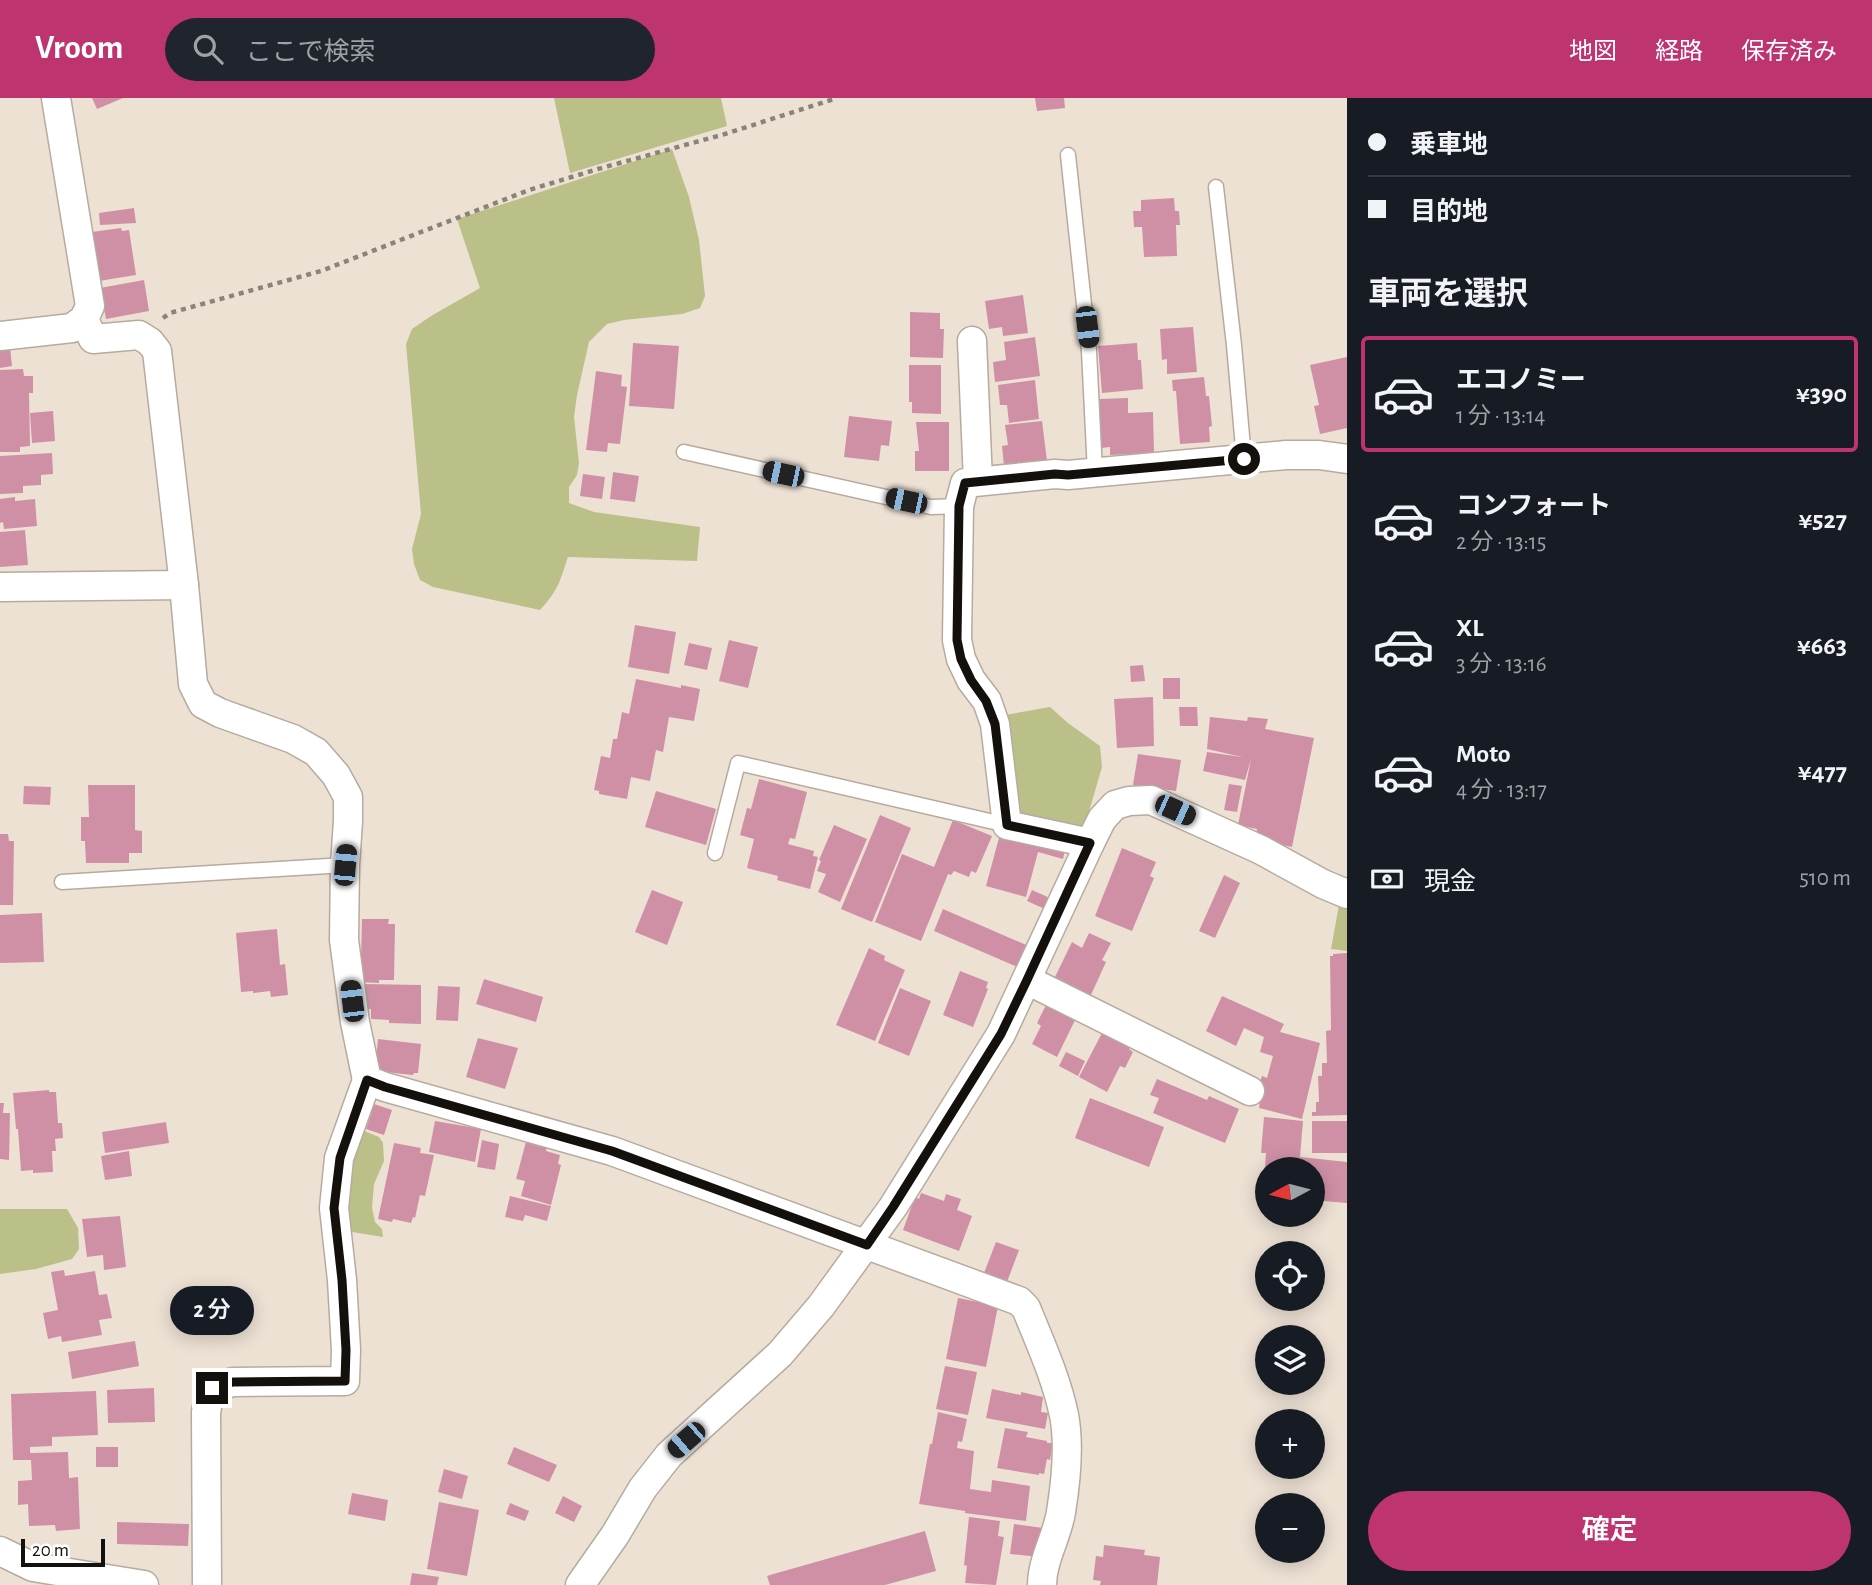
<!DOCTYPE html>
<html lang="ja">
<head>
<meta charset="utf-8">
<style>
	body { margin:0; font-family:"Alegreya Sans","Noto Sans JP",sans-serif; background:#20242c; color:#f1f3f6; height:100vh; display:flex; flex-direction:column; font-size:26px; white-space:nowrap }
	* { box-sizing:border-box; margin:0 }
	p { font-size:23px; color:#9ea1a6 }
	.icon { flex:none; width:38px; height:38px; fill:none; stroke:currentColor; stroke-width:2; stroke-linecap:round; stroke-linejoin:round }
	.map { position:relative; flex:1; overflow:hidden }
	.drawer { display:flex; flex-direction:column; background:#171b24; width:525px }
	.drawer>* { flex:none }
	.hud { display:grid; align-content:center; height:154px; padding:0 21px; background:#171b24 }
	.needle { width:46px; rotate:263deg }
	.tools { position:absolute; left:1255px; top:1059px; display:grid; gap:14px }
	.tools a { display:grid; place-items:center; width:70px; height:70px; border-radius:50%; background:#171b24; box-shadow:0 4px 18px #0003; font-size:35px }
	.scale { position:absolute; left:21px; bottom:18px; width:84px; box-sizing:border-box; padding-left:7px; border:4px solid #14100c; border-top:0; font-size:19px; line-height:24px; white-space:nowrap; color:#14100c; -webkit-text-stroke:5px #fff; paint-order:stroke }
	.end { position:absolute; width:32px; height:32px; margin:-16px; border:9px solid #14100c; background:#fff; box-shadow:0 0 0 4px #fff }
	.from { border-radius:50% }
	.bubble { position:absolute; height:49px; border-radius:24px; background:#171b24; box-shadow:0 4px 18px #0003; font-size:23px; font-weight:600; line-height:49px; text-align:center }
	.car { position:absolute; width:21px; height:42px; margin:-21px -10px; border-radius:9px; box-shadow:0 0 5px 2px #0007; background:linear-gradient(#222 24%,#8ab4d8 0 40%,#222 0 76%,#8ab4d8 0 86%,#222 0) }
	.hud b { display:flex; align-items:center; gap:24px; height:66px; font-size:26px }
	.hud b+b { border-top:2px solid #363941 }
	.hud i { width:18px; height:18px; background:#f1f3f6 }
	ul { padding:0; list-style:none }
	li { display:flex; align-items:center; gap:21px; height:116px; margin:0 14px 10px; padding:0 7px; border:4px solid transparent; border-radius:7px }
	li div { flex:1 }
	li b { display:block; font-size:26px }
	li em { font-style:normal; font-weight:600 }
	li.selected { border-color:#bd346f }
	li>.icon { width:63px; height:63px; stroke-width:1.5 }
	h2 { padding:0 21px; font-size:32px; line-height:84px }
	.pay { display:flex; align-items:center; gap:18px; height:77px; padding:0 21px; font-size:26px }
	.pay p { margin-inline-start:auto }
	.primary-button { display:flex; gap:14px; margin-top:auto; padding:14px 21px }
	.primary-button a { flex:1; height:80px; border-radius:42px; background:#bd346f; color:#fff; font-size:28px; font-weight:600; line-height:80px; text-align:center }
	header { display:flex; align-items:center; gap:42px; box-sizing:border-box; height:98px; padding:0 35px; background:#bd346f; color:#fff }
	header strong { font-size:33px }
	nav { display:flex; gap:38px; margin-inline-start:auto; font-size:24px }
	.search { width:490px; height:63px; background:#20242c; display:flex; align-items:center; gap:18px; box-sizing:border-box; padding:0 24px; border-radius:38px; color:#9ea1a6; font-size:26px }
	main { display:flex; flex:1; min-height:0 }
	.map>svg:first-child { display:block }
	.green { fill:#bac087 }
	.building { fill:#cf90a6 }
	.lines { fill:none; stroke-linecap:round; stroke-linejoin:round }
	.service-casing { stroke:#b6ab9e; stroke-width:17 }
	.minor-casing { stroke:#b6ab9e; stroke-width:31 }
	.path { stroke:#8b837a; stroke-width:4.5; stroke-dasharray:5 5; stroke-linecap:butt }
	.service { stroke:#fff; stroke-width:14 }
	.minor { stroke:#fff; stroke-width:28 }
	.route { stroke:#14100c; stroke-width:9 }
</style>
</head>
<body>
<header>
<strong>Vroom</strong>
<div class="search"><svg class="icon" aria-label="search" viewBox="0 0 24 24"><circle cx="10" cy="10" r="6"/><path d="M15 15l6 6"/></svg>ここで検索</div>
<nav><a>地図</a><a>経路</a><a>保存済み</a></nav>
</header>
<main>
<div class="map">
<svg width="1347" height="1487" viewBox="0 0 1347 1487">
	<rect width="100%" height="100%" fill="#ede1d4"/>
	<g class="green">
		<path d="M554,0H721L727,28L570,75Z"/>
		<path d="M672,51L689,99L699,142L705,198L700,210L682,216L624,222L607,226L589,244L577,297L574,319L579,365L577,377L569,389V405L594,414L700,429L697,463L568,459C560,483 558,493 540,512L433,489L420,482L414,466L412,451L421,416L406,246L412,231L431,218L480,190L457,121Z"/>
		<path d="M1050,609L1068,625L1100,648L1102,669L1083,734L1013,721L999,618Z"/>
		<path d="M1339,807L1347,809V853L1331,851Z"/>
		<path d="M357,1030L379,1039L383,1045L384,1063L374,1086L372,1110L375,1124L382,1131L383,1139L346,1133L344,1097Z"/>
		<path d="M0,1111H67L78,1130L79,1151L72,1161L36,1171L0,1176Z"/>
	</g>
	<g class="building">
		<path d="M92,0H123L97,11Z"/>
		<path d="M1035,0H1064L1065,10L1037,13Z"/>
		<path d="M1174,100L1175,113H1179L1180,127H1176L1177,158L1144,159L1142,129H1134L1133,113H1141V102Z"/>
		<path d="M134,110L136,125L100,127L99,115Z"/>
		<path d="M121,130L122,133L129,132L136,177L99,183L92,134Z"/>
		<path d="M144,182L149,213L106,221L100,190Z"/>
		<path d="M1023,197L1028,235L1003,238L1002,229L989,231L985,203Z"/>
		<path d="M910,214L940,215V231H944L943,260L910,259Z"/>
		<path d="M1193,229L1197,274L1167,276V261L1162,262L1160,231Z"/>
		<path d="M1035,239L1040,278L995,284L993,264L1006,262L1004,244Z"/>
		<path d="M633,245L679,248L674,311L629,308Z"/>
		<path d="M1137,245L1138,262H1141L1143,291L1102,295L1098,248Z"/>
		<path d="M0,249H10L12,268L0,270Z"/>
		<path d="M1347,259V330L1320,336L1314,308L1319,307L1310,267Z"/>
		<path d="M909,267H941V316L912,315V304H909Z"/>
		<path d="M23,271L24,278H33V295H29L30,348L20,349V354H0V272Z"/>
		<path d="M596,273L622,277L621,288L627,289L620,346L608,345L607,354L586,352Z"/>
		<path d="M1204,279L1206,298H1209L1212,328L1209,329L1210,344L1180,346L1176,293H1173L1172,282Z"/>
		<path d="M1035,282L1039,321L1009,325L1007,307H1000L998,287Z"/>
		<path d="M1128,300V315L1153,314L1154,355L1110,357V349L1101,350L1099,301Z"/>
		<path d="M53,313L55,343L32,345L30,315Z"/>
		<path d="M849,318L892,323L889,348L881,347L879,363L844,359Z"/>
		<path d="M1042,323L1047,363L1004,368L1002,348L1008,347L1005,327Z"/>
		<path d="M916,324H949V373H915V353H919Z"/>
		<path d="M52,355L53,376L41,377V387L23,388V395L0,396V358Z"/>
		<path d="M613,374L639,378L635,404L610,401Z"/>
		<path d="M583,376L605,379L602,401L580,398Z"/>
		<path d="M15,399V403L35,401L37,428L4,431L3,424L0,425V401Z"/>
		<path d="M25,432L28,467L0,469V434Z"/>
		<path d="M635,527L676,534L669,576L628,569Z"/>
		<path d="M729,542L758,549L748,590L719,583Z"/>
		<path d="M689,545L712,550L707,572L684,567Z"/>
		<path d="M1143,567L1145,583L1131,584L1130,568Z"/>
		<rect x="1163" y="580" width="17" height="21"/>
		<path d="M636,581L681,590V587L700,591L694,623L669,619L663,654L656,652L650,683L631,679L627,701L599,696V693L594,692L601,658L610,660L613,641H617L622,614L629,616Z"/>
		<path d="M1153,599L1154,648L1117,650L1114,601Z"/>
		<path d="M1179,609H1197L1198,628H1180Z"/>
		<path d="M1210,619L1247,623L1248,619L1268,621L1265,631L1314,640L1292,749L1255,742L1257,731L1238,727L1251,661L1245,682L1203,673L1207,654L1242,659L1207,651Z"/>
		<path d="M1138,656L1181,662L1176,693L1133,687Z"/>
		<path d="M759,681L807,694L795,741L790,740L788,746L814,753L813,758L818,759L810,791L777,782L778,778L747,770L754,741L740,737L747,710L751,711Z"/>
		<path d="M1229,686L1242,688L1237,714L1224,712Z"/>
		<path d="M88,687H135V732L142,733V755H129V765H86L85,743H81V719H89Z"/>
		<path d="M24,688L51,689L50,707L23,706Z"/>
		<path d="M656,693L716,711L706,747L645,729Z"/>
		<path d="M880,717L911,730L872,824L841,811Z"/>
		<path d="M953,722L992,738L976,775L971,773L969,779L954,773L951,777L948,776L921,843L875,824L902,756L934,769Z"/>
		<path d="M834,727L867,741L840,804L818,794L826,776L817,773L821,763L819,762Z"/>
		<path d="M0,736H8L9,743H14L13,807H0Z"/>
		<path d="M1000,736L1066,748L1063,761L1038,754L1026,799L986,788Z"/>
		<path d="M1122,750L1156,764L1150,778L1154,780L1132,833L1095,818Z"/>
		<path d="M1224,777L1240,785L1215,840L1199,833Z"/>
		<path d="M652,792L683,804L667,847L635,834Z"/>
		<path d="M1032,792L1052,801L1047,812L1027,803Z"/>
		<path d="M943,811L1031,849L1022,871L934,833Z"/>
		<path d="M42,815L44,864L0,865V817Z"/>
		<path d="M362,821H389L388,826H395L394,882H379V885L357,884V862H361Z"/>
		<path d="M277,831L280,867L285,866L288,897L271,899L270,893L253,895V893L241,894L236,835Z"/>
		<path d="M1089,835L1111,845L1102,862L1106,864L1090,899L1054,881L1072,844L1082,850Z"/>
		<path d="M869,850L885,858L884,862L905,872L875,943L836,927Z"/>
		<path d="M1347,855V1017L1312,1018V1014H1316V1004H1319L1318,978H1322V965H1327L1326,933L1331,932L1330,858H1333V856Z"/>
		<path d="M960,873L988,884L986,890L988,891L973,929L943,917Z"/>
		<path d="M484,881L543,899L536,924L476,906Z"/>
		<path d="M363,886L421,887V926L389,925V922L371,921V911H362Z"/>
		<path d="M438,888L460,889L458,923L436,922Z"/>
		<path d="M900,890L931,903L909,958L878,945Z"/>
		<path d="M1222,898L1284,926L1280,934L1320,945L1302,1021L1259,1010L1260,1003L1254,1001L1262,978L1267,980L1273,958L1260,954L1264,939L1244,930L1236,948L1206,933Z"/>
		<path d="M1048,903L1077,918L1057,959L1032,946L1041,928L1037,925Z"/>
		<path d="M1107,934L1131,946L1129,951L1133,954L1125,970L1120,968L1107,994L1079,979L1102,935L1105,937Z"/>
		<path d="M478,940L518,950L505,991L466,979Z"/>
		<path d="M378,941L421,946L418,975H414L413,977L375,973Z"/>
		<path d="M1066,954L1085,963L1078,978L1059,968Z"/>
		<path d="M1157,981L1207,1002L1209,998L1239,1011L1225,1045L1153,1015L1159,1000L1150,997Z"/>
		<path d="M49,992V994H56L58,1025H62L63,1040L55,1041L56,1053H52L53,1074L33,1075V1072L21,1073L18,1031H16L13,995Z"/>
		<path d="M1090,1000L1164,1029L1149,1069L1075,1040Z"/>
		<path d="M0,1005H4L3,1015H10L9,1062L0,1061Z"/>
		<path d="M374,1006L392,1012L384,1037L366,1031Z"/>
		<path d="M1264,1019L1303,1023L1300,1059L1347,1064V1105L1312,1102V1071H1267V1097H1263L1266,1055H1261Z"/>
		<path d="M435,1023L481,1031L475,1064L429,1054Z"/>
		<rect x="1312" y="1023" width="35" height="32"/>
		<path d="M166,1024L169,1045L105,1055L102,1034Z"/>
		<path d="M527,1040L548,1046L546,1053L560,1057L558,1066L561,1067L551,1107L521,1098L525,1083L516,1081Z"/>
		<path d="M482,1042L499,1046L495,1072L477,1069Z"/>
		<path d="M394,1045L421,1050L420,1055L434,1057L425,1098L420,1097L415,1120L413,1119L411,1125L393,1121L392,1124L378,1121Z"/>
		<path d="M129,1053L132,1078L105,1082L101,1058Z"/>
		<path d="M921,1095L944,1103L946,1096L961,1101L957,1112L972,1118L959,1153L903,1132L915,1099L919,1101Z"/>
		<path d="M510,1098L551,1108L547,1123L525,1117L523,1123L505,1119Z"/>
		<path d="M120,1118L126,1169L104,1172L103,1157L87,1159L82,1121Z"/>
		<path d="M996,1144L1019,1152L1007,1184L984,1175Z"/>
		<path d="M64,1172L65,1178L95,1173L99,1197L107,1196L112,1220L99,1222L102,1237L62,1244L61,1238L48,1241L43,1215L58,1212L51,1174Z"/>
		<path d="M958,1200L998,1208L986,1269L946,1261Z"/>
		<path d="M135,1243L139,1268L72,1281L68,1254Z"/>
		<path d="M945,1268L977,1274L968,1317L936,1311Z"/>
		<path d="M154,1290L155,1324L108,1325L107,1292Z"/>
		<path d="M992,1291L1021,1297V1294L1043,1299L1041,1314L1048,1315L1045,1331L986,1320Z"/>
		<path d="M96,1293L98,1337L52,1339V1348L30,1349V1355L68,1354L69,1380L78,1379L80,1431L56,1433L55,1427L29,1428L28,1406L18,1407V1383L32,1382L31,1362H13L11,1296Z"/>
		<path d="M938,1314L967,1321L962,1344L958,1343L957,1350L974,1353L970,1391L991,1394L992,1382L1030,1388L1026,1423L965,1415V1413L919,1406L930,1346H932Z"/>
		<path d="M1005,1330L1028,1334L1026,1339L1047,1343V1345H1053L1050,1362L1047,1361L1044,1376L1039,1375V1377L997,1370Z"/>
		<rect x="96" y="1349" width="22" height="20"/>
		<path d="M514,1349L557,1367L549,1384L507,1366Z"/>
		<path d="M444,1371L468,1378L462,1401L438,1394Z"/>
		<path d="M352,1395L388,1402L385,1423L348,1416Z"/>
		<path d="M563,1398L582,1408L574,1424L555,1415Z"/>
		<path d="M439,1404L479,1412L467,1478L427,1471Z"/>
		<path d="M510,1405L529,1413L525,1423L506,1416Z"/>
		<path d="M969,1419L1000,1423L998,1438L1004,1439L996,1487L965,1485L967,1468L964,1467Z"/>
		<path d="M117,1424L189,1426L188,1448L117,1446Z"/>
		<path d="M1014,1426L1043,1430L1039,1459L1010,1456Z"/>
		<path d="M925,1433L936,1473L885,1487H770L767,1478L770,1477Z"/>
		<path d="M1104,1447L1145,1452L1144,1457L1160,1459L1157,1487H1100L1101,1483L1093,1482L1096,1458L1103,1459Z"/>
		<path d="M412,1475L439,1479L437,1487H410Z"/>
	</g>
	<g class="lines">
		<g class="service-casing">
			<g id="service">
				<path d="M1068,57L1089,253L1095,374"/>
				<path d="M1216,89L1234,247L1244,361"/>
				<path d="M684,354L931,409L959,408"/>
				<path d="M715,755L738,665L1007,727"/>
				<path d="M62,784L345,767"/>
			</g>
		</g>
		<g class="minor-casing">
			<g id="minor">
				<path d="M84,221L93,241L139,237L150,244L157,253L184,487L193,586L203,606L220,615L293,641L316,654L336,677L348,699V723L345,767L344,842L355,924L367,982L385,989L612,1053L1019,1203L1026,1210C1040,1245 1056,1279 1064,1317C1070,1348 1066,1383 1061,1414C1057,1439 1042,1462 1042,1487"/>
				<path d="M0,238L72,230L84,221L90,208L56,0"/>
				<path d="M972,243L978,383"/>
				<path d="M0,489L184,487"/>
				<path d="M1090,745L1007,727L995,626L987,603L971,582L961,561L957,542L959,408L965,385L1055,376L1068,377L1286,357H1319L1347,361"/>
				<path d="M1027,882L1250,993"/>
				<path d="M0,1453L33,1469L144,1487"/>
				<path d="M207,1487L206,1314L211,1290L233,1284L345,1283L346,1252L342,1182L334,1110L339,1060L367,982"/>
				<path d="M580,1487L615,1437L643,1390L669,1357L780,1256L821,1208L893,1109L1001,936L1090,745L1102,721L1115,707L1129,703L1151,702L1261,752L1323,786L1347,796"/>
			</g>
		</g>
		<path class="path" d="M163,220L170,215L321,173L529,92L598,71L725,36L837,0"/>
		<use href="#service" class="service"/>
		<use href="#minor" class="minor"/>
	</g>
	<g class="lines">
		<path class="route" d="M212,1290L233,1284L345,1283L346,1252L342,1182L334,1110L340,1060L367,982L385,989L612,1053L867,1147L893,1109L1001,936L1027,882L1090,745L1007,727L995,626L986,603L971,582L961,561L957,542L959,408L965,385L1055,376L1068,377L1244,361"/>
	</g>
</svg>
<div class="tools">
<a><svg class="needle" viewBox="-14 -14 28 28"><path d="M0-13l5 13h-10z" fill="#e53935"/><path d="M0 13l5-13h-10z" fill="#9ea1a6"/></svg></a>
<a><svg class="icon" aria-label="locate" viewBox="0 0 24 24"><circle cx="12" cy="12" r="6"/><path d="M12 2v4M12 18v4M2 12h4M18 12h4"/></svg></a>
<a><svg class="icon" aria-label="layers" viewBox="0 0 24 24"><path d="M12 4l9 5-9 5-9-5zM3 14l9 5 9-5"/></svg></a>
<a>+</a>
<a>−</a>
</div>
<div class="scale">20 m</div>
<i class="end from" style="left:1244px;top:361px"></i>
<i class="end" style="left:212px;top:1290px"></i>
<div class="bubble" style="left:170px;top:1188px;width:84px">2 分</div>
<i class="car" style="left:1087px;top:229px;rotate:173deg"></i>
<i class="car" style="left:783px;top:376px;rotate:282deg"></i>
<i class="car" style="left:906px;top:403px;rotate:282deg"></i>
<i class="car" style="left:1175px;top:712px;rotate:114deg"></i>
<i class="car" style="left:345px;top:767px;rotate:5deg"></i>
<i class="car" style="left:352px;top:903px;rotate:353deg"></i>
<i class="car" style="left:686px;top:1342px;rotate:229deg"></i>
</div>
<section class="drawer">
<div class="hud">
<b><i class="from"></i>乗車地</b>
<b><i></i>目的地</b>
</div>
<h2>車両を選択</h2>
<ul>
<li class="selected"><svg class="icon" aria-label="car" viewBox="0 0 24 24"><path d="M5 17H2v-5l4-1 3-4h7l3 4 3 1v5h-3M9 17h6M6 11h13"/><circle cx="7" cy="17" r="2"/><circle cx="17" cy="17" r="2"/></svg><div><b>エコノミー</b><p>1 分 · 13:14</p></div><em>¥390</em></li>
<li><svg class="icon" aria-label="car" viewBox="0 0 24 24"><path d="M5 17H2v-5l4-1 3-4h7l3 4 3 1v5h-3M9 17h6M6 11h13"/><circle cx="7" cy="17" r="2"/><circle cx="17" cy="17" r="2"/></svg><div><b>コンフォート</b><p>2 分 · 13:15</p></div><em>¥527</em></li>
<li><svg class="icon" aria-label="car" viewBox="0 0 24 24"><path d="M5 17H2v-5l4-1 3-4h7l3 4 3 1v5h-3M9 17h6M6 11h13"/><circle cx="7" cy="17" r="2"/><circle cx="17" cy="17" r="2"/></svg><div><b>XL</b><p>3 分 · 13:16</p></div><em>¥663</em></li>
<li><svg class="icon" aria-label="car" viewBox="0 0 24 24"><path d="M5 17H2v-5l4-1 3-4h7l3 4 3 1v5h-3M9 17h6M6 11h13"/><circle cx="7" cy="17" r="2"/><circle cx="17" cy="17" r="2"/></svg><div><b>Moto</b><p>4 分 · 13:17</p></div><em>¥477</em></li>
</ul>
<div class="pay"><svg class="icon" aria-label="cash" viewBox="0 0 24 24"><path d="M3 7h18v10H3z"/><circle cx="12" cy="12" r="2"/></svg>現金<p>510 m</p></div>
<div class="primary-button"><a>確定</a></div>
</section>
</main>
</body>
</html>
